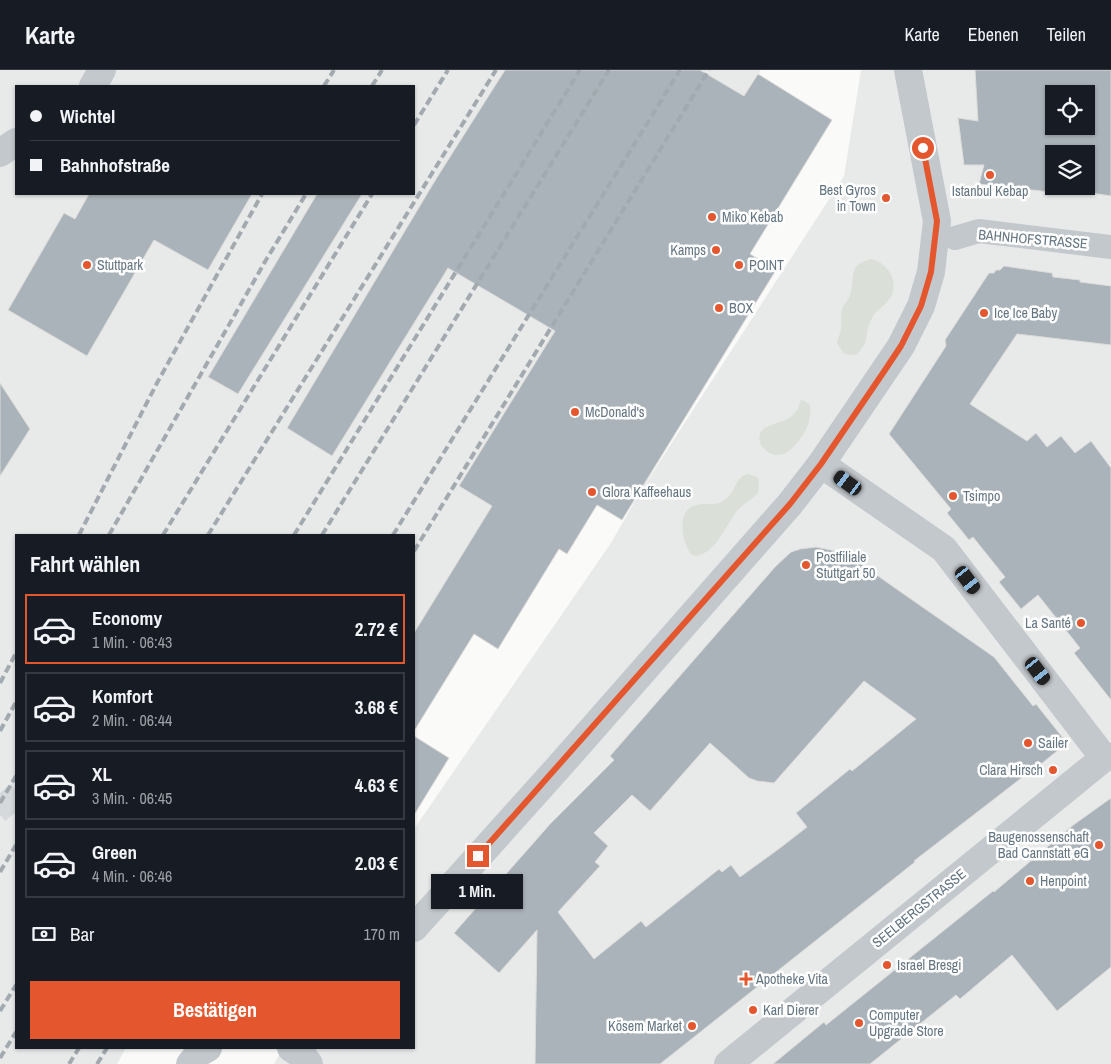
<!DOCTYPE html>
<html lang="de">
<head>
<meta charset="utf-8">
<style>
	body { margin:0; font-family:"Archivo Narrow",sans-serif; background:#20242c; color:#f1f3f6; height:100vh; display:flex; flex-direction:column; font-size:19px; white-space:nowrap }
	* { box-sizing:border-box; margin:0 }
	p { font-size:16px; color:#9ea1a6 }
	.icon { flex:none; width:28px; height:28px; fill:none; stroke:currentColor; stroke-width:2; stroke-linecap:round; stroke-linejoin:round }
	.map { position:relative; flex:1; overflow:hidden }
	.panel { position:absolute; left:15px; top:464px; width:400px; height:515px; display:flex; flex-direction:column; background:#171b24; border-radius:0px; box-shadow:0 1px 4px #0004 }
	.panel>* { flex:none }
	.hud { position:absolute; left:15px; top:15px; width:400px; height:110px; border-radius:0px; box-shadow:0 1px 4px #0004; display:grid; align-content:center; height:110px; padding:0 15px; background:#171b24 }
	.controls { position:absolute; left:1045px; top:15px; display:grid; gap:10px }
	.controls a { display:grid; place-items:center; width:50px; height:50px; border-radius:0px; background:#171b24; box-shadow:0 1px 4px #0004; font-size:25px }
	.end { position:absolute; width:22px; height:22px; margin:-11px; border:6px solid #e4572e; background:#fff; box-shadow:0 0 0 2px #fff }
	.from { border-radius:50% }
	.bubble { position:absolute; height:35px; border-radius:0px; background:#171b24; box-shadow:0 1px 4px #0004; font-size:16px; font-weight:700; line-height:35px; text-align:center }
	.car { position:absolute; width:15px; height:30px; margin:-15px -8px; border-radius:6px; box-shadow:0 0 4px 1px #0007; background:linear-gradient(#222 24%,#8ab4d8 0 40%,#222 0 76%,#8ab4d8 0 86%,#222 0) }
	.hud b { display:flex; align-items:center; gap:18px; height:48px; font-size:19px }
	.hud b+b { border-top:1px solid #363941 }
	.hud i { width:12px; height:12px; background:#f1f3f6 }
	ul { padding:0; list-style:none }
	li { display:flex; align-items:center; gap:15px; height:70px; margin:0 10px 8px; padding:0 5px; border:2px solid #363941; border-radius:0px }
	li div { flex:1 }
	li b { display:block; font-size:19px }
	li em { font-style:normal; font-weight:700 }
	li.active { border-color:#e4572e }
	li>.icon { width:45px; height:45px; stroke-width:1.5 }
	h2 { padding:0 15px; font-size:22px; line-height:60px }
	.pay { display:flex; align-items:center; gap:12px; height:55px; padding:0 15px; font-size:19px }
	.pay p { margin-inline-start:auto }
	.cta { display:flex; gap:10px; margin-top:auto; padding:10px 15px }
	.cta a { flex:1; height:58px; border-radius:0px; background:#e4572e; color:#fff; font-size:20px; font-weight:700; line-height:58px; text-align:center }
	header { display:flex; align-items:center; gap:30px; box-sizing:border-box; height:70px; padding:0 25px; background:#171b24; border-bottom:1px solid #363941 }
	header strong { font-size:24px }
	nav { display:flex; gap:28px; margin-inline-start:auto; font-size:18px }
	.map>svg:first-child { display:block }
	.built { fill:#e8e9e9; fill-rule:evenodd }
	.green { fill:#dadfd7 }
	.building { fill:#aab3b9; stroke:#dcdcda; fill-rule:evenodd }
	.lines { fill:none; stroke-linecap:round; stroke-linejoin:round }
	.minor-tunnel { stroke:#d5d9db; stroke-width:28; stroke-dasharray:28 14; stroke-linecap:butt }
	.pedestrian { stroke:#c3c8cc; stroke-width:24 }
	.minor { stroke:#c3c8cc; stroke-width:28 }
	.tertiary { stroke:#c3c8cc; stroke-width:28 }
	.rail { stroke:#a2aab0; stroke-width:4; stroke-dasharray:8 4; stroke-linecap:butt }
	.route { stroke:#e4572e; stroke-width:6 }
	.poi-dot { fill:#e4572e; stroke:#fff; stroke-width:2 }
	.labels { text-anchor:middle; dominant-baseline:central; stroke-width:5; stroke-linejoin:round; paint-order:stroke }
	.poi-label { font-size:14px; fill:#657683; stroke:#fff; text-anchor:start }
	.street-label { font-size:14px; fill:#657683; stroke:#fff }
</style>
</head>
<body>
<header>
<strong>Karte</strong>
<nav><a>Karte</a><a>Ebenen</a><a>Teilen</a></nav>
</header>
<div class="map">
<svg width="1111" height="994" viewBox="0 0 1111 994">
	<rect width="100%" height="100%" fill="#fafaf8"/>
	<g class="built">
		<path d="M0,0H761L414,563V465H16V978H126L117,994H0ZM16,16H414V124H16Z"/>
		<path d="M861,0H1111V994H274L283,978H414V759L611,473L640,422L844,106ZM1054,24H1086V56H1054ZM1054,84H1086V116H1054Z"/>
	</g>
	<g class="green">
		<path d="M872,189C890,194 902,217 887,232C881,239 875,240 871,250C863,265 872,269 856,285L844,284L837,273C837,268 841,264 841,258C842,252 840,245 842,239C844,234 848,231 850,225C856,209 846,194 872,189Z"/>
		<path d="M801,329L810,335C812,351 805,365 794,376C790,381 784,385 777,385C768,385 756,374 760,364C766,349 796,358 801,329Z"/>
		<path d="M748,404L757,407L759,410L758,423C752,430 743,433 737,441C725,456 717,482 696,486L691,484C682,472 675,439 697,435C710,432 714,438 726,429C736,421 735,407 748,404Z"/>
	</g>
	<g class="building">
		<path d="M505,0H700L744,26L758,4L832,50L750,184L776,200L622,450L597,435L567,484L559,479L498,579L474,564L414,661V563L492,436L459,416L555,261L448,198L332,386L287,358L436,109Z"/>
		<path d="M975,0H1111V126L1051,117L1050,122L979,114L984,95H964L958,48L978,51ZM1054,24H1086V56H1054ZM1054,84H1086V116H1054Z"/>
		<path d="M89,124H252L208,200L154,170L87,286L8,240L64,143L75,149Z"/>
		<path d="M317,124H362L238,324L208,307Z"/>
		<path d="M1004,196L1052,203L1053,207L1080,210V212L1111,216V275L1017,264L970,334L1027,371L1036,363L1047,377L1061,366L1075,383L1091,371L1111,398V630L1074,583L1080,578L1038,525L1021,539L999,512L1005,507L973,467L969,470L947,443L951,439L889,364L946,276L945,270L983,212L989,203H994L996,200H1000Z"/>
		<path d="M0,313L30,359L0,406Z"/>
		<path d="M816,477L845,483L994,587L1033,636L1036,634L1067,673L1025,707L1024,706L914,791L915,792L660,994H535L537,860L499,903L454,863L551,753L614,690L610,686L775,497L791,482L800,479ZM864,611L916,649L852,701L850,699L796,743L807,757L780,778L740,807L731,795L722,802L719,799L646,857L641,851L594,889L558,842L600,796L595,792L608,776L594,763L632,725L650,741L710,673L749,708L757,711L774,713Z"/>
		<path d="M414,666L449,688L414,745Z"/>
		<path d="M1111,728V897L1057,941L1012,885L960,929L956,925L870,994H773L824,952L826,955L993,821L994,822L1072,756Z"/>
	</g>
	<g class="lines">
		<path class="minor-tunnel" d="M0,723L16,742"/>
		<path class="pedestrian" d="M955,168L979,161L1111,177"/>
		<g class="minor">
			<path d="M93,16L102,0"/>
			<path d="M0,83L16,72"/>
			<path d="M414,858L556,700L790,434L821,394L901,276L921,236L931,202L937,151L908,0"/>
			<path d="M728,994L1104,688L944,479L821,394"/>
		</g>
		<g class="tertiary">
			<path d="M291,978L303,986L309,994"/>
			<path d="M190,994L199,983L208,978"/>
		</g>
		<g class="rail">
			<path d="M324,16L334,0"/>
			<path d="M372,16L382,0"/>
			<path d="M414,55L448,0"/>
			<path d="M79,465L157,313L262,124"/>
			<path d="M109,465L266,190L306,124"/>
			<path d="M163,465L372,124"/>
			<path d="M208,465L496,0"/>
			<path d="M294,465L580,0"/>
			<path d="M322,465L609,0"/>
			<path d="M393,465L680,0"/>
			<path d="M414,481L709,0"/>
			<path d="M0,613L16,583"/>
			<path d="M0,661L16,632"/>
			<path d="M0,733L16,706"/>
			<path d="M0,802L16,775"/>
			<path d="M0,941L16,915"/>
			<path d="M0,988L16,962"/>
			<path d="M69,994L79,978"/>
			<path d="M97,994L107,978"/>
		</g>
	</g>
	<g class="lines">
		<path class="route" d="M478,786L790,434L821,394L883,303L901,276L921,236L931,202L937,151L923,78"/>
	</g>
	<g class="poi-dot">
		<circle cx="990" cy="105" r="5"/>
		<circle cx="886" cy="128" r="5"/>
		<circle cx="712" cy="147" r="5"/>
		<circle cx="716" cy="180" r="5"/>
		<circle cx="87" cy="195" r="5"/>
		<circle cx="739" cy="195" r="5"/>
		<circle cx="719" cy="238" r="5"/>
		<circle cx="984" cy="243" r="5"/>
		<circle cx="575" cy="342" r="5"/>
		<circle cx="592" cy="422" r="5"/>
		<circle cx="953" cy="426" r="5"/>
		<circle cx="806" cy="495" r="5"/>
		<circle cx="1081" cy="553" r="5"/>
		<circle cx="1028" cy="673" r="5"/>
		<circle cx="1053" cy="700" r="5"/>
		<circle cx="1099" cy="775" r="5"/>
		<circle cx="1030" cy="811" r="5"/>
		<circle cx="887" cy="895" r="5"/>
		<path d="M743.5 901.5h5v5h5v5h-5v5h-5v-5h-5v-5h5z"/>
		<circle cx="753" cy="940" r="5"/>
		<circle cx="859" cy="953" r="5"/>
		<circle cx="692" cy="956" r="5"/>
	</g>
	<g class="labels">
		<g class="poi-label">
			<text x="876" y="120" text-anchor="end">Best Gyros<tspan x="876" dy="16">in Town</tspan></text>
			<text x="990" y="121" text-anchor="middle">Istanbul Kebap</text>
			<text x="722" y="147">Miko Kebab</text>
			<text x="706" y="180" text-anchor="end">Kamps</text>
			<text x="97" y="195">Stuttpark</text>
			<text x="749" y="195">POINT</text>
			<text x="729" y="238">BOX</text>
			<text x="994" y="243">Ice Ice Baby</text>
			<text x="585" y="342">McDonald's</text>
			<text x="602" y="422">Glora Kaffeehaus</text>
			<text x="963" y="426">Tsimpo</text>
			<text x="816" y="487">Postfiliale<tspan x="816" dy="16">Stuttgart 50</tspan></text>
			<text x="1071" y="553" text-anchor="end">La Santé</text>
			<text x="1038" y="673">Sailer</text>
			<text x="1043" y="700" text-anchor="end">Clara Hirsch</text>
			<text x="1089" y="767" text-anchor="end">Baugenossenschaft<tspan x="1089" dy="16">Bad Cannstatt eG</tspan></text>
			<text x="1040" y="811">Henpoint</text>
			<text x="897" y="895">Israel Bresgi</text>
			<text x="756" y="909">Apotheke Vita</text>
			<text x="763" y="940">Karl Dierer</text>
			<text x="869" y="945">Computer<tspan x="869" dy="16">Upgrade Store</tspan></text>
			<text x="682" y="956" text-anchor="end">Kösem Market</text>
		</g>
		<g class="street-label">
			<text transform="translate(1033 169) rotate(5)">BAHNHOFSTRASSE</text>
			<text transform="translate(919 838) rotate(-39)">SEELBERGSTRASSE</text>
		</g>
	</g>
</svg>
<div class="controls">
<a><svg class="icon" aria-label="locate" viewBox="0 0 24 24"><circle cx="12" cy="12" r="6"/><path d="M12 2v4M12 18v4M2 12h4M18 12h4"/></svg></a>
<a><svg class="icon" aria-label="layers" viewBox="0 0 24 24"><path d="M12 4l9 5-9 5-9-5zM3 14l9 5 9-5"/></svg></a>
</div>
<i class="end from" style="left:923px;top:78px"></i>
<i class="end" style="left:478px;top:786px"></i>
<div class="bubble" style="left:431px;top:804px;width:92px">1 Min.</div>
<i class="car" style="left:848px;top:413px;rotate:306deg"></i>
<i class="car" style="left:968px;top:510px;rotate:143deg"></i>
<i class="car" style="left:1038px;top:601px;rotate:143deg"></i>
<div class="hud">
<b><i class="from"></i>Wichtel</b>
<b><i></i>Bahnhofstraße</b>
</div>
<section class="panel">
<h2>Fahrt wählen</h2>
<ul>
<li class="active"><svg class="icon" aria-label="car" viewBox="0 0 24 24"><path d="M5 17H2v-5l4-1 3-4h7l3 4 3 1v5h-3M9 17h6M6 11h13"/><circle cx="7" cy="17" r="2"/><circle cx="17" cy="17" r="2"/></svg><div><b>Economy</b><p>1 Min. · 06:43</p></div><em>2.72 €</em></li>
<li><svg class="icon" aria-label="car" viewBox="0 0 24 24"><path d="M5 17H2v-5l4-1 3-4h7l3 4 3 1v5h-3M9 17h6M6 11h13"/><circle cx="7" cy="17" r="2"/><circle cx="17" cy="17" r="2"/></svg><div><b>Komfort</b><p>2 Min. · 06:44</p></div><em>3.68 €</em></li>
<li><svg class="icon" aria-label="car" viewBox="0 0 24 24"><path d="M5 17H2v-5l4-1 3-4h7l3 4 3 1v5h-3M9 17h6M6 11h13"/><circle cx="7" cy="17" r="2"/><circle cx="17" cy="17" r="2"/></svg><div><b>XL</b><p>3 Min. · 06:45</p></div><em>4.63 €</em></li>
<li><svg class="icon" aria-label="car" viewBox="0 0 24 24"><path d="M5 17H2v-5l4-1 3-4h7l3 4 3 1v5h-3M9 17h6M6 11h13"/><circle cx="7" cy="17" r="2"/><circle cx="17" cy="17" r="2"/></svg><div><b>Green</b><p>4 Min. · 06:46</p></div><em>2.03 €</em></li>
</ul>
<div class="pay"><svg class="icon" aria-label="cash" viewBox="0 0 24 24"><path d="M3 7h18v10H3z"/><circle cx="12" cy="12" r="2"/></svg>Bar<p>170 m</p></div>
<div class="cta"><a>Bestätigen</a></div>
</section>
</div>
</body>
</html>
